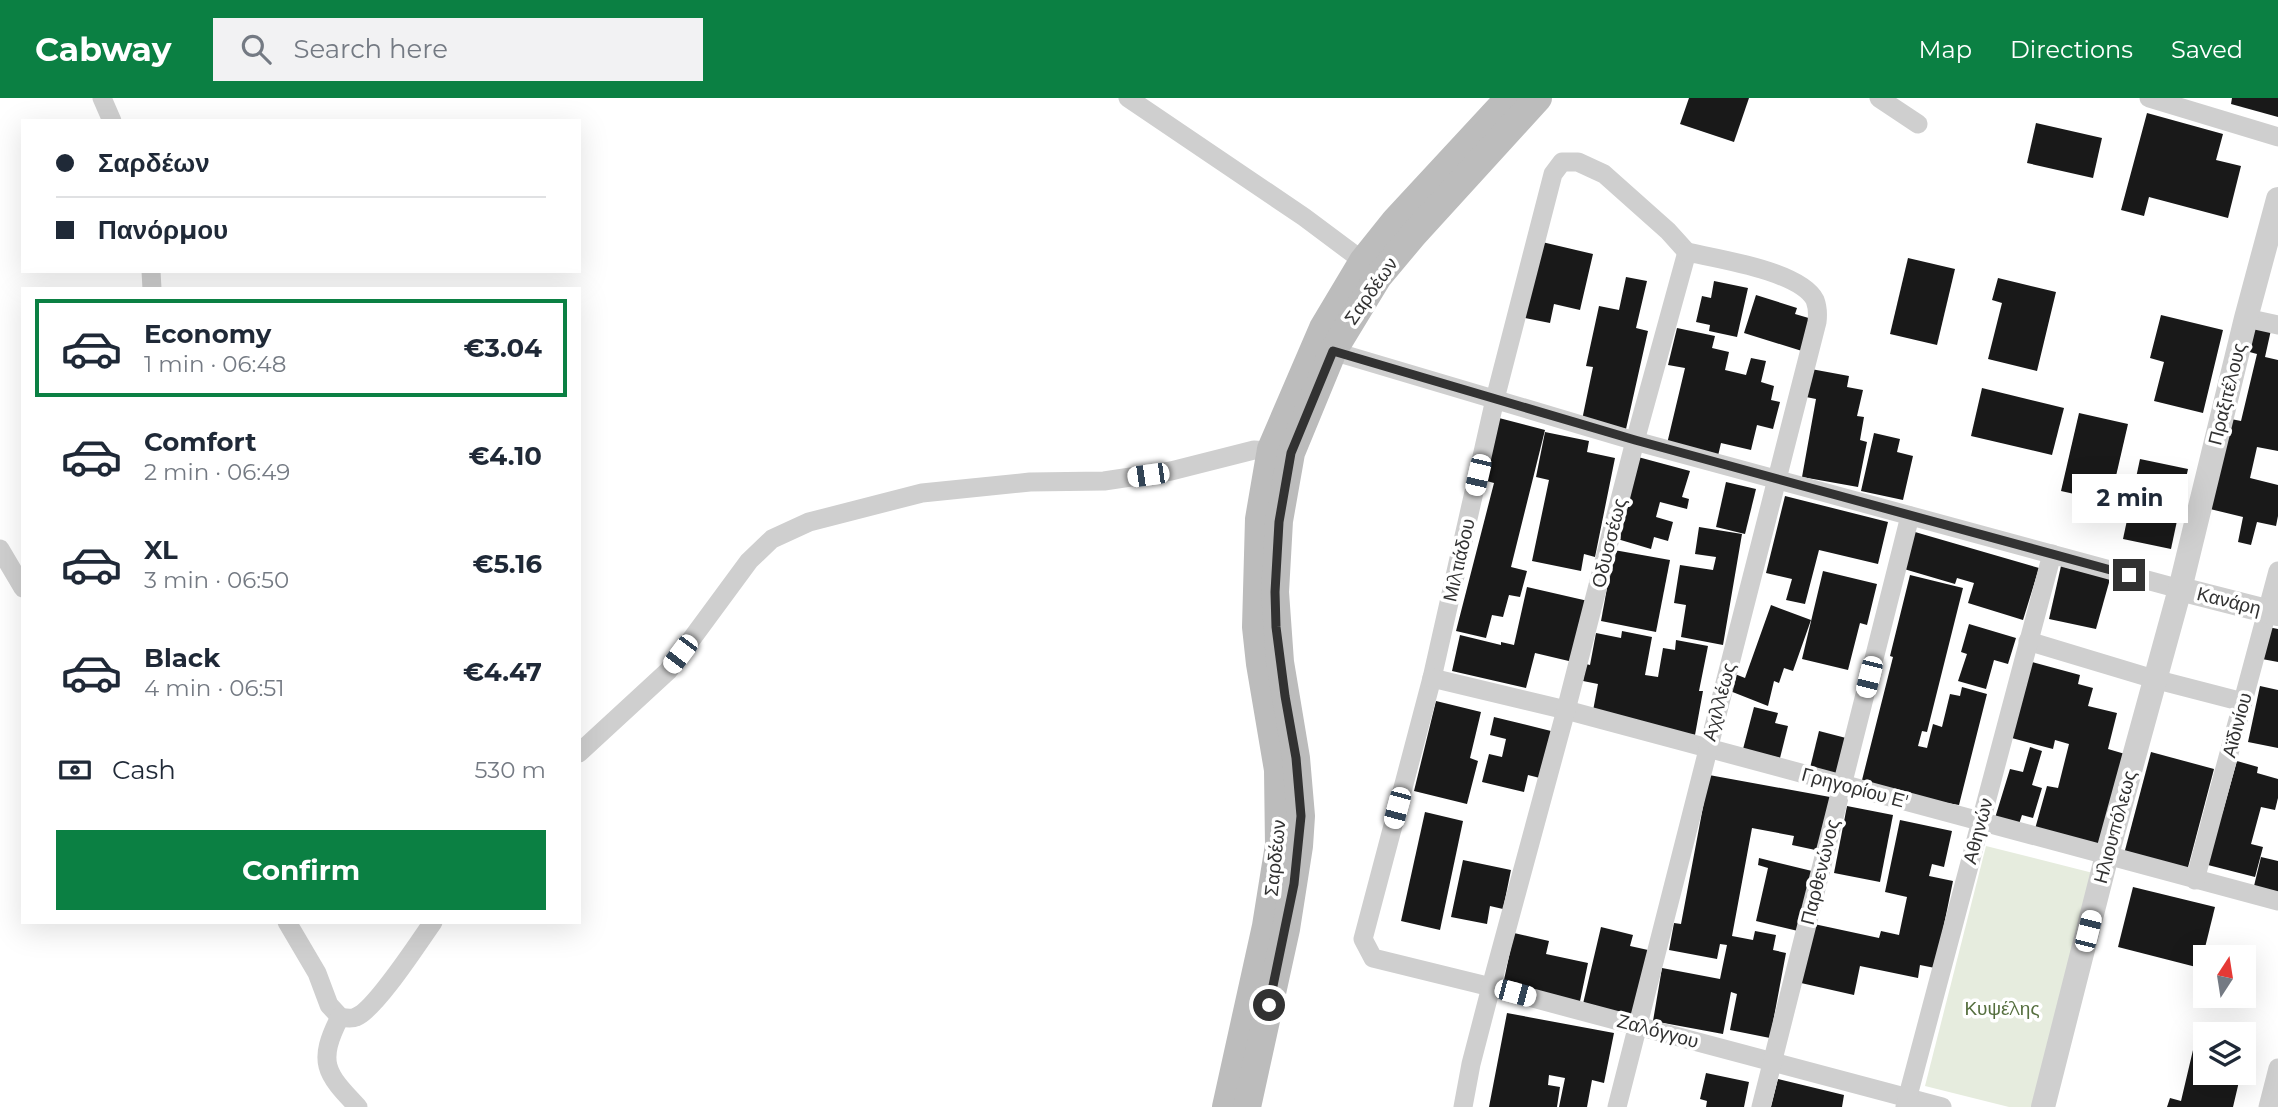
<!DOCTYPE html>
<html lang="en">
<head>
<meta charset="utf-8">
<style>
	body { margin:0; font-family:Montserrat,sans-serif; background:#f2f2f3; color:#1f2937; height:100vh; display:flex; flex-direction:column; font-size:26px; white-space:nowrap }
	* { box-sizing:border-box; margin:0 }
	p { font-size:23px; color:#747a83 }
	.icon { flex:none; width:38px; height:38px; fill:none; stroke:currentColor; stroke-width:2; stroke-linecap:round; stroke-linejoin:round }
	.map { position:relative; flex:1; overflow:hidden }
	.panel { position:absolute; left:21px; top:189px; width:560px; height:637px; display:flex; flex-direction:column; background:#fff; border-radius:0px; box-shadow:0 7px 28px #0002 }
	.panel>* { flex:none }
	.guide { position:absolute; left:21px; top:21px; width:560px; height:154px; border-radius:0px; box-shadow:0 7px 28px #0002; display:grid; align-content:center; height:154px; padding:0 35px; background:#fff }
	.needle { width:46px; rotate:12deg }
	.fabs { position:absolute; left:2193px; top:847px; display:grid; gap:14px }
	.fabs a { display:grid; place-items:center; width:63px; height:63px; border-radius:0px; background:#fff; box-shadow:0 7px 28px #0002; font-size:35px }
	.end { position:absolute; width:32px; height:32px; margin:-16px; border:9px solid #323232; background:#fff; box-shadow:0 0 0 4px #fff }
	.from { border-radius:50% }
	.bubble { position:absolute; height:49px; border-radius:0px; background:#fff; box-shadow:0 7px 28px #0002; font-size:23px; font-weight:700; line-height:49px; text-align:center }
	.car { position:absolute; width:21px; height:42px; margin:-21px -10px; border-radius:9px; box-shadow:0 0 5px 2px #0007; background:linear-gradient(#fff 24%,#345 0 40%,#fff 0 76%,#345 0 86%,#fff 0) }
	.guide b { display:flex; align-items:center; gap:24px; height:66px; font-size:26px }
	.guide b+b { border-top:2px solid #e0e1e3 }
	.guide i { width:18px; height:18px; background:#1f2937 }
	ul { padding:12px 0 0; list-style:none }
	li { display:flex; align-items:center; gap:21px; height:98px; margin:0 14px 10px; padding:0 21px; border:4px solid transparent; border-radius:0px }
	li div { flex:1 }
	li b { display:block; font-size:26px }
	li em { font-style:normal; font-weight:700 }
	li.active { border-color:#0b8043 }
	li>.icon { width:63px; height:63px; stroke-width:1.5 }
	.pay { display:flex; align-items:center; gap:18px; height:77px; padding:0 35px; font-size:26px }
	.pay p { margin-inline-start:auto }
	.primary-button { display:flex; gap:14px; margin-top:auto; padding:14px 35px }
	.primary-button a { flex:1; height:80px; border-radius:0px; background:#0b8043; color:#fff; font-size:28px; font-weight:700; line-height:80px; text-align:center }
	header { display:flex; align-items:center; gap:42px; box-sizing:border-box; height:98px; padding:0 35px; background:#0b8043; color:#fff }
	header strong { font-size:33px }
	nav { display:flex; gap:38px; margin-inline-start:auto; font-size:24px }
	.search { width:490px; height:63px; background:#f2f2f3; display:flex; align-items:center; gap:18px; box-sizing:border-box; padding:0 24px; border-radius:0px; color:#747a83; font-size:26px }
	.map>svg:first-child { display:block }
	.green { fill:#e6ecde }
	.building { fill:#191919 }
	.lines { fill:none; stroke-linecap:round; stroke-linejoin:round }
	.minor { stroke:#cfcfcf; stroke-width:19 }
	.tertiary { stroke:#cfcfcf; stroke-width:24 }
	.secondary { stroke:#bcbcbc; stroke-width:28 }
	.route { stroke:#323232; stroke-width:9 }
	.labels { text-anchor:middle; dominant-baseline:central; stroke-width:7; stroke-linejoin:round; paint-order:stroke }
	.street-label { font-size:19px; fill:#323232; stroke:#fff }
	.park-label { font-size:19px; fill:#566f3f; stroke:#fff }
</style>
</head>
<body>
<header>
<strong>Cabway</strong>
<div class="search"><svg class="icon" aria-label="search" viewBox="0 0 24 24"><circle cx="10" cy="10" r="6"/><path d="M15 15l6 6"/></svg>Search here</div>
<nav><a>Map</a><a>Directions</a><a>Saved</a></nav>
</header>
<div class="map">
<svg width="2278" height="1009" viewBox="0 0 2278 1009">
	<rect width="100%" height="100%" fill="#fff"/>
	<path class="green" d="M1986,748L2093,775L2034,1009H2009L1925,988Z"/>
	<g class="building">
		<path d="M1689,0H1749L1734,44L1680,26Z"/>
		<path d="M2232,0H2278V19L2231,6Z"/>
		<path d="M2147,15L2223,36L2216,62L2241,68L2228,120L2149,99L2144,118L2121,112Z"/>
		<path d="M2036,25L2102,40L2093,80L2027,65Z"/>
		<path d="M1542,144L1593,156L1580,212L1554,206L1550,225L1525,220Z"/>
		<path d="M1908,160L1955,171L1937,247L1890,236Z"/>
		<path d="M1626,179L1647,183L1636,230L1648,233L1626,331L1582,322L1593,269L1586,268L1599,208L1619,212Z"/>
		<path d="M1998,180L2056,194L2037,273L1988,261L2002,205L1992,202Z"/>
		<path d="M1714,183L1748,190L1737,239L1709,233L1710,227L1696,224L1702,198L1711,200Z"/>
		<path d="M1756,197L1797,210L1795,216L1812,221L1802,253L1744,235Z"/>
		<path d="M2161,217L2223,232L2203,315L2154,303L2164,264L2150,260Z"/>
		<path d="M2248,227L2271,232L2265,259L2278,262V353L2257,349L2250,380L2278,387V418L2276,428L2257,424L2251,447L2238,444L2243,419L2210,411L2231,321L2241,323L2257,256L2242,252Z"/>
		<path d="M1677,230L1715,238L1712,250L1729,254L1725,272L1746,277L1751,260L1766,263L1761,284L1774,288L1771,302L1780,304L1773,331L1757,327L1751,352L1721,345L1717,362L1666,350L1685,270L1668,267Z"/>
		<path d="M1811,271L1849,278L1847,289L1863,292L1857,318L1864,319L1860,342L1867,344L1858,389L1802,379L1816,301L1806,299Z"/>
		<path d="M1982,290L2064,310L2052,357L1971,338Z"/>
		<path d="M2079,315L2128,326L2110,404L2061,393Z"/>
		<path d="M1499,320L1545,332L1511,469L1527,473L1520,499L1509,497L1503,519L1492,517L1486,540L1456,533L1494,385L1483,382Z"/>
		<path d="M1545,334L1589,343L1587,354L1615,360L1595,459L1584,456L1581,473L1532,463L1549,382L1536,379Z"/>
		<path d="M1874,335L1900,341L1897,354L1913,358L1903,402L1861,393Z"/>
		<path d="M1638,359L1690,373L1682,399L1689,401L1687,411L1660,404L1656,419L1673,424L1668,443L1654,439L1651,451L1614,440Z"/>
		<path d="M2140,361L2188,371L2171,451L2123,441Z"/>
		<path d="M1726,384L1756,391L1745,436L1716,429Z"/>
		<path d="M1785,398L1888,424L1878,466L1819,452L1805,506L1786,502L1792,481L1766,475Z"/>
		<path d="M1699,429L1742,436L1723,547L1681,539L1686,507L1674,505L1680,467L1713,472L1716,459L1695,456Z"/>
		<path d="M1915,434L2039,470L2023,522L1968,505L1974,485L1957,480L1955,486L1904,471Z"/>
		<path d="M1614,452L1670,462L1656,534L1601,523Z"/>
		<path d="M2061,468L2110,481L2096,531L2049,521Z"/>
		<path d="M1823,473L1877,486L1867,527L1860,525L1848,572L1802,561Z"/>
		<path d="M1910,477L1963,490L1927,634L1922,633L1918,648L1927,650L1933,626L1942,629L1950,596L1960,598L1962,589L1987,596L1959,707L1860,690L1893,559L1890,558Z"/>
		<path d="M1527,489L1588,503L1573,564L1535,555L1526,590L1452,573L1460,537L1501,547V544L1514,547Z"/>
		<path d="M1771,507L1811,522L1793,573L1784,570L1779,585L1774,583L1768,608L1730,593L1735,576L1745,580Z"/>
		<path d="M1969,526L2016,540L2008,566L1994,562L1986,591L1958,583L1967,556L1961,554Z"/>
		<path d="M2268,529L2278,531V564L2262,561Z"/>
		<path d="M1622,533L1652,539L1645,577L1658,579L1663,550L1675,552L1676,542L1708,548L1699,593H1703L1695,637L1592,618L1598,586L1583,583L1586,566L1590,567L1596,535L1621,540Z"/>
		<path d="M2028,563L2080,577L2078,586L2093,590L2088,608L2117,615L2108,651L2125,656L2101,748L2035,731L2047,688L2058,690L2069,646L2055,642L2053,651L2008,639Z"/>
		<path d="M2260,588L2278,592V650L2248,644Z"/>
		<path d="M1436,603L1481,614L1470,660L1478,663L1467,706L1414,693Z"/>
		<path d="M1754,609L1778,615L1775,625L1788,628L1780,660L1743,651Z"/>
		<path d="M1494,619L1551,633L1540,680L1528,677L1524,694L1482,684L1489,656L1502,659L1506,641L1490,637Z"/>
		<path d="M1819,633L1846,640L1837,677L1810,670Z"/>
		<path d="M2030,649L2042,653L2032,687L2042,690L2033,720L2022,717L2019,726L1995,720L2010,671L2023,674Z"/>
		<path d="M2151,654L2214,671L2187,773L2124,756Z"/>
		<path d="M2237,663L2258,669L2257,675L2278,681V700L2275,712L2261,709L2251,746L2263,749L2255,779L2204,766L2223,713Z"/>
		<path d="M1709,677L1830,699L1820,753L1792,747L1794,738L1752,730L1732,838L1753,842L1755,833L1776,837L1773,852L1786,855L1770,940L1730,932L1737,896L1731,894L1723,936L1653,923L1662,870L1720,881L1727,847L1720,846L1717,861L1669,852L1674,825L1681,826Z"/>
		<path d="M1847,708L1893,717L1880,784L1834,775Z"/>
		<path d="M1425,714L1463,723L1440,832L1401,823Z"/>
		<path d="M1900,722L1952,733L1944,769L1932,766L1929,778L1953,783L1935,870L1920,867L1918,880L1860,868L1854,897L1801,885L1814,826L1879,840L1881,833L1899,837L1907,799L1885,794Z"/>
		<path d="M2261,759L2278,763V794L2254,788Z"/>
		<path d="M1759,760L1812,773L1798,833L1756,823L1768,770L1758,767Z"/>
		<path d="M1463,762L1511,772L1503,811L1490,808L1487,826L1451,819Z"/>
		<path d="M2133,789L2215,809L2200,870L2118,849Z"/>
		<path d="M1601,829L1633,837L1630,848L1648,852L1631,922L1582,910Z"/>
		<path d="M1514,835L1549,843L1546,856L1588,865L1579,908L1517,894L1519,885L1504,882Z"/>
		<path d="M1507,915L1614,935L1604,985L1592,982L1587,1009H1559L1565,980L1549,977L1548,987L1560,989L1557,1009H1489Z"/>
		<path d="M2197,935L2205,937V975H2241L2233,1009H2167L2170,1000L2181,1003Z"/>
		<path d="M1706,975L1749,984L1744,1009H1706L1707,1003L1700,1001Z"/>
		<path d="M1778,981L1844,997L1842,1009H1771Z"/>
	</g>
	<g class="lines">
		<g class="minor">
			<path d="M102,0L112,23"/>
			<path d="M1128,0L1304,119L1363,163"/>
			<path d="M1879,0L1918,26"/>
			<path d="M2149,0L2278,39"/>
			<path d="M1687,154L1668,133L1604,76L1578,64H1562L1553,76L1495,301L1432,580L1363,841L1373,860L1491,889L1942,1009"/>
			<path d="M151,173L152,191"/>
			<path d="M2246,220L2278,227"/>
			<path d="M1322,250L1635,343L2180,491"/>
			<path d="M0,451L23,490"/>
			<path d="M2028,543L2154,581L2243,604"/>
			<path d="M1432,580L1566,612L2278,803"/>
			<path d="M579,655L668,573L749,463L772,441L809,424L922,395L1030,384L1104,383L1171,373L1254,352L1283,354"/>
			<path d="M2195,782L2278,473"/>
			<path d="M287,824L317,875L329,907L340,919C345,920 352,921 356,919C375,912 419,844 433,824"/>
			<path d="M340,919C317,964 325,975 358,1009"/>
			<path d="M1463,1009L1471,966L1491,889L1566,612L1635,343L1687,154"/>
			<path d="M1617,1009L1817,224C1818,216 1818,210 1815,202C1800,173 1718,161 1687,154"/>
			<path d="M1761,1009L1910,418"/>
			<path d="M1905,1009L2052,456"/>
			<path d="M2268,1009L2278,970"/>
		</g>
		<g class="tertiary">
			<path d="M2180,491L2278,516"/>
			<path d="M2043,1009L2107,757L2180,491L2246,220L2278,101"/>
		</g>
		<g class="secondary">
			<path d="M1226,1009L1266,828L1279,747L1278,672L1260,566L1256,529L1259,421L1271,351L1323,230L1363,163L1395,123L1509,0"/>
			<path d="M1247,1009L1286,831L1299,748L1301,718L1296,660L1280,564L1275,494L1279,423L1291,355L1333,253L1378,179L1414,136L1538,0"/>
		</g>
	</g>
	<g class="lines">
		<path class="route" d="M1269,907L1294,786L1301,718L1296,660L1285,598L1276,529L1275,494L1279,424L1291,355L1333,253L1635,342L2129,477"/>
	</g>
	<g class="labels">
		<g class="street-label">
			<text transform="translate(1371 193) rotate(-55)">Σαρδέων</text>
			<text transform="translate(2227 296) rotate(-76)">Πραξιτέλους</text>
			<text transform="translate(1609 445) rotate(-76)">Οδυσσέως</text>
			<text transform="translate(1459 462) rotate(-77)">Μιλτιάδου</text>
			<text transform="translate(2229 503) rotate(14)">Κανάρη</text>
			<text transform="translate(1719 604) rotate(-75)">Αχιλλέως</text>
			<text transform="translate(2237 627) rotate(-75)">Αϊδινίου</text>
			<text transform="translate(1855 690) rotate(15)">Γρηγορίου Ε'</text>
			<text transform="translate(2115 729) rotate(-75)">Ηλιουπόλεως</text>
			<text transform="translate(1978 733) rotate(-75)">Αθηνών</text>
			<text transform="translate(1275 760) rotate(-84)">Σαρδέων</text>
			<text transform="translate(1820 774) rotate(-76)">Παρθενώνος</text>
			<text transform="translate(1658 933) rotate(15)">Ζαλόγγου</text>
		</g>
		<g class="park-label">
			<text x="2002" y="910">Κυψέλης</text>
		</g>
	</g>
</svg>
<div class="fabs">
<a><svg class="needle" viewBox="-14 -14 28 28"><path d="M0-13l5 13h-10z" fill="#e53935"/><path d="M0 13l5-13h-10z" fill="#747a83"/></svg></a>
<a><svg class="icon" aria-label="layers" viewBox="0 0 24 24"><path d="M12 4l9 5-9 5-9-5zM3 14l9 5 9-5"/></svg></a>
</div>
<i class="end from" style="left:1269px;top:907px"></i>
<i class="end" style="left:2129px;top:477px"></i>
<div class="bubble" style="left:2072px;top:376px;width:116px">2 min</div>
<i class="car" style="left:1148px;top:377px;rotate:262deg"></i>
<i class="car" style="left:1478px;top:377px;rotate:193deg"></i>
<i class="car" style="left:680px;top:556px;rotate:217deg"></i>
<i class="car" style="left:1869px;top:579px;rotate:194deg"></i>
<i class="car" style="left:1397px;top:710px;rotate:195deg"></i>
<i class="car" style="left:2088px;top:833px;rotate:14deg"></i>
<i class="car" style="left:1515px;top:895px;rotate:105deg"></i>
<div class="guide">
<b><i class="from"></i>Σαρδέων</b>
<b><i></i>Πανόρμου</b>
</div>
<section class="panel">
<ul>
<li class="active"><svg class="icon" aria-label="car" viewBox="0 0 24 24"><path d="M5 17H2v-5l4-1 3-4h7l3 4 3 1v5h-3M9 17h6M6 11h13"/><circle cx="7" cy="17" r="2"/><circle cx="17" cy="17" r="2"/></svg><div><b>Economy</b><p>1 min · 06:48</p></div><em>€3.04</em></li>
<li><svg class="icon" aria-label="car" viewBox="0 0 24 24"><path d="M5 17H2v-5l4-1 3-4h7l3 4 3 1v5h-3M9 17h6M6 11h13"/><circle cx="7" cy="17" r="2"/><circle cx="17" cy="17" r="2"/></svg><div><b>Comfort</b><p>2 min · 06:49</p></div><em>€4.10</em></li>
<li><svg class="icon" aria-label="car" viewBox="0 0 24 24"><path d="M5 17H2v-5l4-1 3-4h7l3 4 3 1v5h-3M9 17h6M6 11h13"/><circle cx="7" cy="17" r="2"/><circle cx="17" cy="17" r="2"/></svg><div><b>XL</b><p>3 min · 06:50</p></div><em>€5.16</em></li>
<li><svg class="icon" aria-label="car" viewBox="0 0 24 24"><path d="M5 17H2v-5l4-1 3-4h7l3 4 3 1v5h-3M9 17h6M6 11h13"/><circle cx="7" cy="17" r="2"/><circle cx="17" cy="17" r="2"/></svg><div><b>Black</b><p>4 min · 06:51</p></div><em>€4.47</em></li>
</ul>
<div class="pay"><svg class="icon" aria-label="cash" viewBox="0 0 24 24"><path d="M3 7h18v10H3z"/><circle cx="12" cy="12" r="2"/></svg>Cash<p>530 m</p></div>
<div class="primary-button"><a>Confirm</a></div>
</section>
</div>
</body>
</html>
